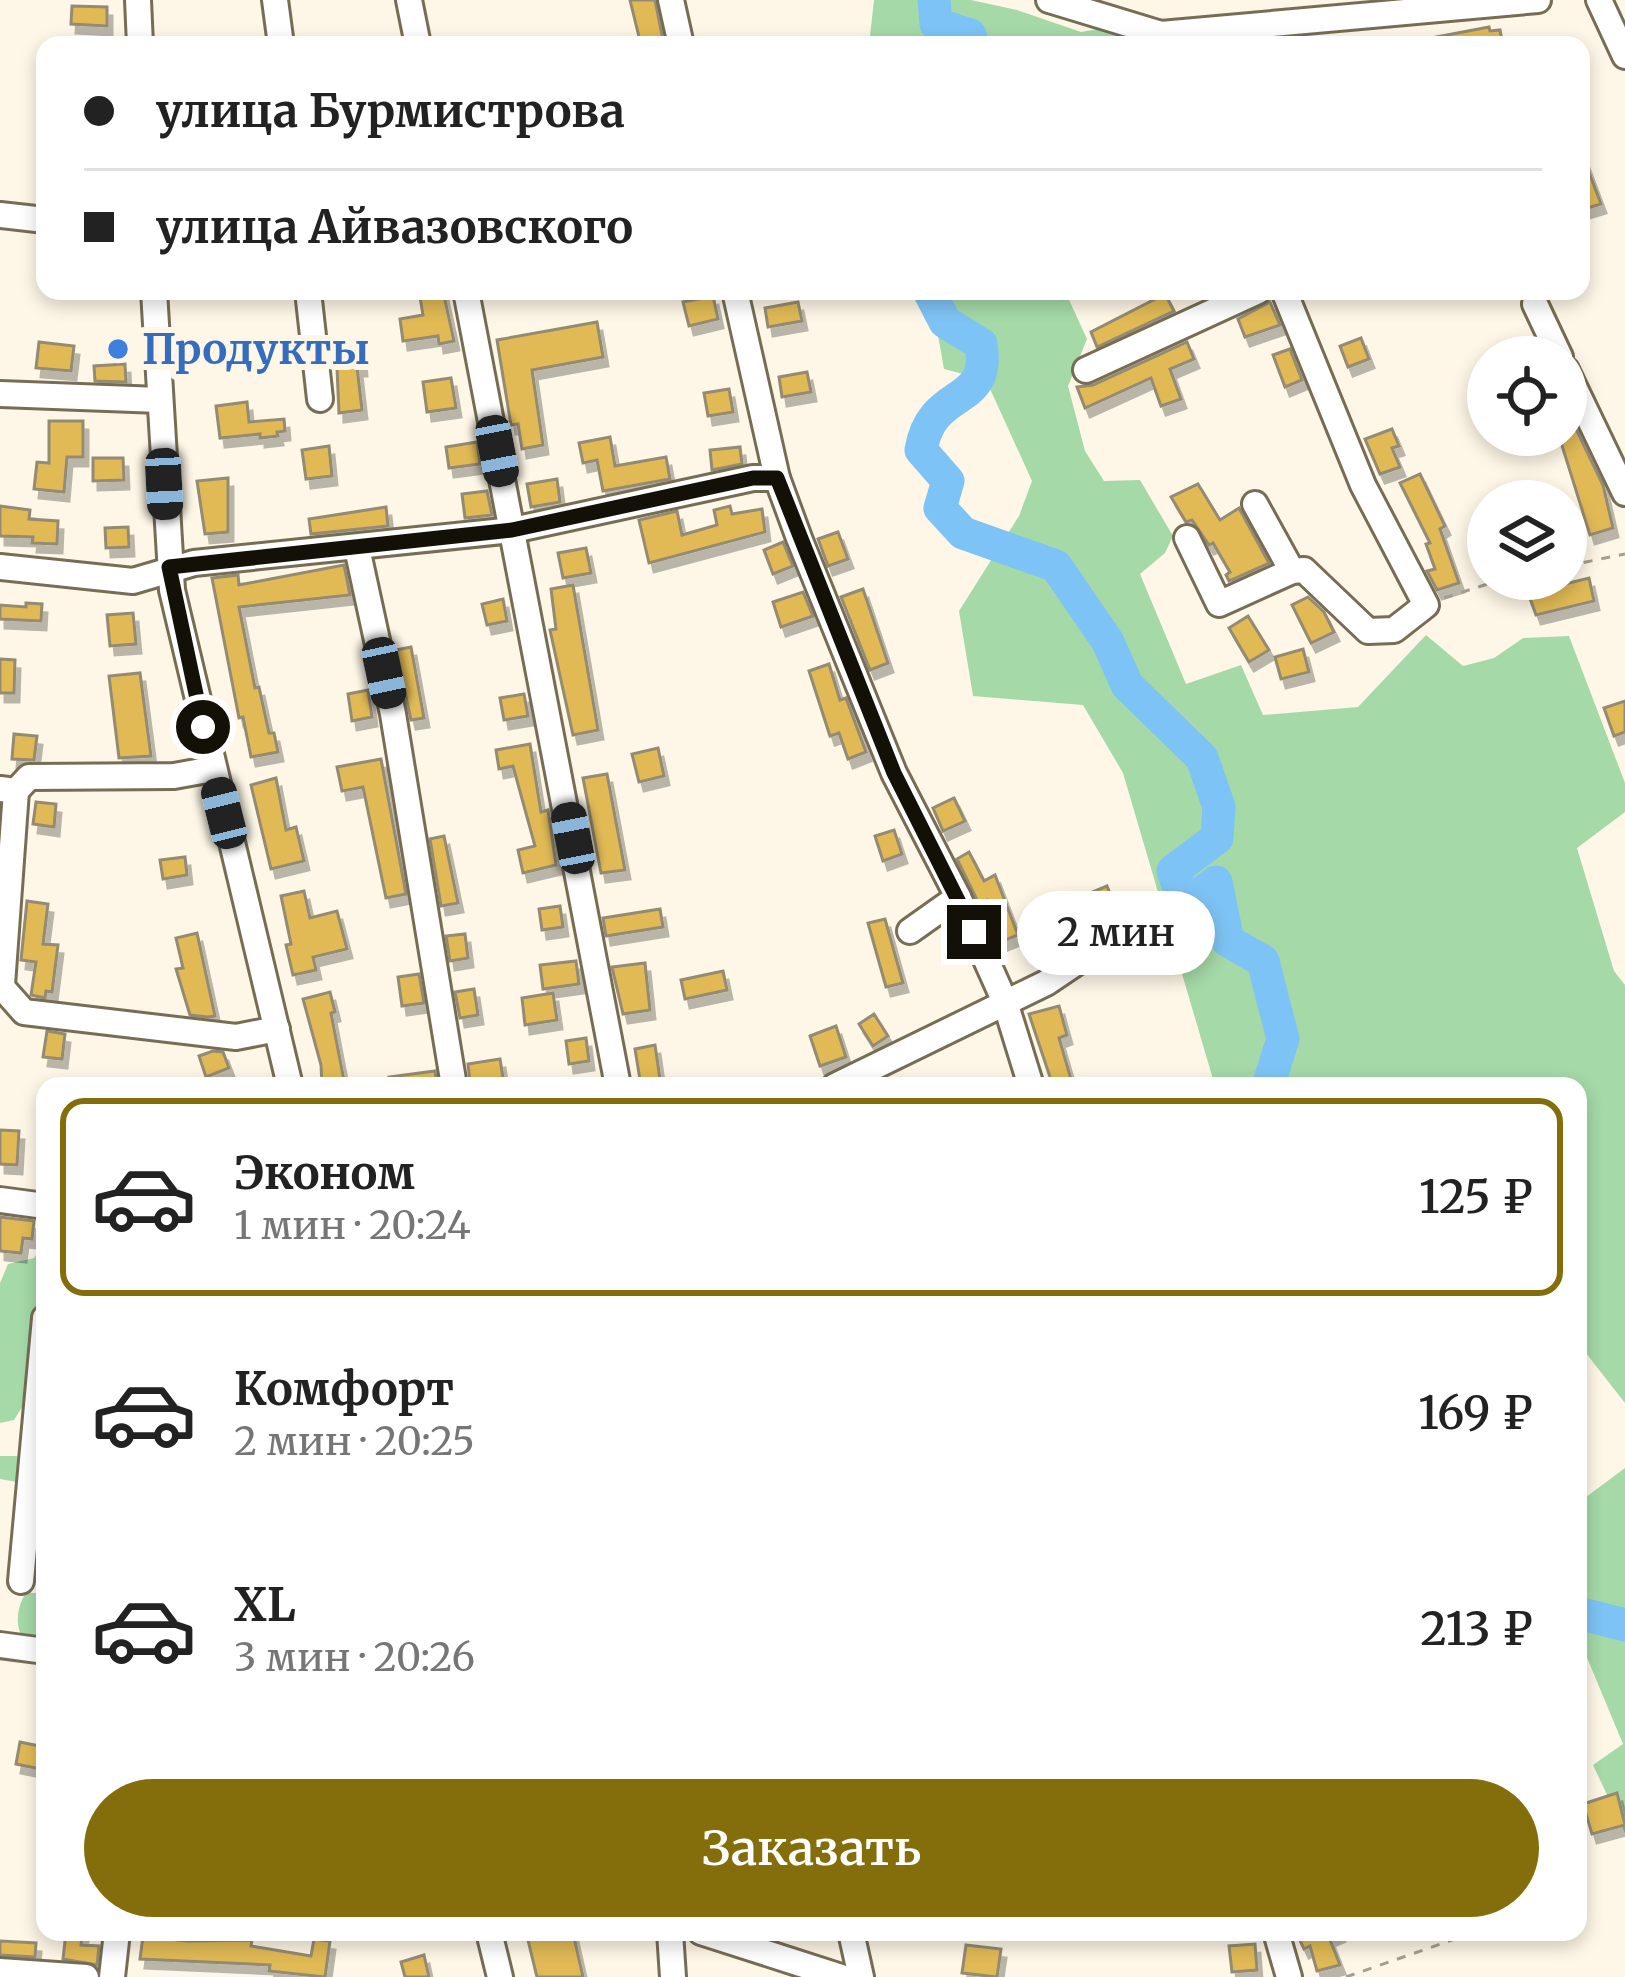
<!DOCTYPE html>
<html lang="ru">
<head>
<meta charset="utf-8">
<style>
	body { margin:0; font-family:Merriweather,serif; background:#f6f6f6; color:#222; height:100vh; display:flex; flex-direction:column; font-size:45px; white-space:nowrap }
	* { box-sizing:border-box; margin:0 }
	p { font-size:39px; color:#767676 }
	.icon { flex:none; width:66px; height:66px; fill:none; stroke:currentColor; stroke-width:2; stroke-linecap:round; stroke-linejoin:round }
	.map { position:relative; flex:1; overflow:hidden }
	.side { position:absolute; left:36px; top:1077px; width:1551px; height:864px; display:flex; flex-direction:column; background:#fff; border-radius:24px; box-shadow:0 6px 18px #0003 }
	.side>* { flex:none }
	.hud { position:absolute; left:36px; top:36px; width:1554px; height:264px; border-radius:24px; box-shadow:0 6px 18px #0003; display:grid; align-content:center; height:264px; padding:0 48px; background:#fff }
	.tools { position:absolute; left:1467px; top:336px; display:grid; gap:24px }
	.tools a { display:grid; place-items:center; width:120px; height:120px; border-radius:50%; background:#fff; box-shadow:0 6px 18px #0003; font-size:60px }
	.end { position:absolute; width:54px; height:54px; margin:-27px; border:15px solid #131007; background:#fff; box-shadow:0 0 0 6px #fff }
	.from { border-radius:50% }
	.bubble { position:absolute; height:84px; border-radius:42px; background:#fff; box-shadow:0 6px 18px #0003; font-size:39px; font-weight:600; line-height:84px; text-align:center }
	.car { position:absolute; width:36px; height:72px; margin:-36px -18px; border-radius:15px; box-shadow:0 0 9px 3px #0007; background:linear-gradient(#222 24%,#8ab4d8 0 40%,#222 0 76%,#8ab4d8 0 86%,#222 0) }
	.hud b { display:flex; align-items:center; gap:42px; height:114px; font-size:45px }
	.hud b+b { border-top:3px solid #e0e0e0 }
	.hud i { width:30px; height:30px; background:#222 }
	ul { padding:21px 0 0; list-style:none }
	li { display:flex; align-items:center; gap:36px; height:198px; margin:0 24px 18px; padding:0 24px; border:6px solid transparent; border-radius:24px }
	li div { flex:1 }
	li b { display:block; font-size:45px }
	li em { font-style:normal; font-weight:600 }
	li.on { border-color:#846e0b }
	li>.icon { width:108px; height:108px; stroke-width:1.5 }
	.button { display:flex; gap:24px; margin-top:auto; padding:24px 48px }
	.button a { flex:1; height:138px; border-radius:72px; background:#846e0b; color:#fff; font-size:48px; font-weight:600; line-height:138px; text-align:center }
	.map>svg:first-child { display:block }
	.green { fill:#a5d9a8 }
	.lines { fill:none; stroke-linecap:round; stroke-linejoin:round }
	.river { stroke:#7ec3f5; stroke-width:33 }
	.building { fill:#e1ba57; stroke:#958b72; stroke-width:3; filter:url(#shadow) }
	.minor-casing { stroke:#776d55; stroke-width:30 }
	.path { stroke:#a59f92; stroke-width:3; stroke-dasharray:9 9; stroke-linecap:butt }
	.minor { stroke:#fff; stroke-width:24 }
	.route { stroke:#131007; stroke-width:15 }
	.shop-dot { fill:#3f7fe0; stroke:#fef7e7; stroke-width:4.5 }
	.labels { text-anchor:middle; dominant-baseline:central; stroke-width:12; stroke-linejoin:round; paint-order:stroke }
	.shop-label { font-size:42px; font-weight:bold; fill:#366cbe; stroke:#fef7e7; text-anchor:start }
</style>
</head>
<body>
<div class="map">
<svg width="1625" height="1977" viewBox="0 0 1625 1977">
	<defs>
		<filter id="shadow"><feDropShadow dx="5" dy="9" stdDeviation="0" flood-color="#0004"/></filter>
	</defs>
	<rect width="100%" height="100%" fill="#fef7e7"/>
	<g class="green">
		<path d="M874,0H971L1017,10L1081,32L1098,29L1122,37L1120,45H869Z"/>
		<path d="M935,291H1065L1087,339L1068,386L1085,451L1104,481L1140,480L1173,536L1165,553L1140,574L1186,684L1241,665L1263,715L1358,707L1426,635L1463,666L1494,658L1523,638L1569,636L1625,783V812L1577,848L1614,971L1625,985V1403L1578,1343V1086H1215L1123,773L1083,705L973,696L959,611L1019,516L1032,481L986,380L944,369L932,302Z"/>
		<path d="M45,1243V1562L34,1573L17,1532V1482L0,1479V1456H26L42,1434L24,1404L14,1420L0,1423V1283L8,1264L34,1258Z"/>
		<path d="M1625,1468V1833L1593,1765L1623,1744L1578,1636V1503Z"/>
		<path d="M26,1593H45V1642L24,1640C14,1626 17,1606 26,1593Z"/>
	</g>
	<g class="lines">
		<g class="river">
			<path d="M934,0L936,24L970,35L973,45"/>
			<path d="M929,291L945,322L981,344C992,409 932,384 921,450L948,481L940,508L963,533L1056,566L1108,642L1127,685L1202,758L1219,807L1217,838L1173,871L1185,905L1216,882L1228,941L1263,961L1283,1039L1268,1086"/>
			<path d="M1578,1613L1625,1625"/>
		</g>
	</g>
	<g class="building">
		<path d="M630,0H655L664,45H641Z"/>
		<path d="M72,6L107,7V26L71,24Z"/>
		<path d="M1489,27L1490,31L1500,30L1503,45H1427L1426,39Z"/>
		<path d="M1581,151L1601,204L1581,210Z"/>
		<path d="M419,291H443L454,341L439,344L438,336L403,341L400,319L423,315Z"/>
		<path d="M1165,294L1174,311L1097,347L1091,332Z"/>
		<path d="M713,296L718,319L689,326L683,302Z"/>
		<path d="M798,302L802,321L768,327L765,308Z"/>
		<path d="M1270,302L1280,325L1245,337L1238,319Z"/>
		<path d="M597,322L603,357L532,370L543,445L522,449L518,424L511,425L497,340Z"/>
		<path d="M1361,338L1369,359L1348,367L1340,346Z"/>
		<path d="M39,342L74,346L71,371L36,368Z"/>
		<path d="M1187,342L1194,359L1170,369L1181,399L1161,406L1151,378L1085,408L1077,387L1093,385Z"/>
		<path d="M360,343L362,367H357L362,410L339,413L336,346Z"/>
		<path d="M1290,349L1302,380L1285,387L1273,355Z"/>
		<path d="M125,364L126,382L95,381L94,366Z"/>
		<path d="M807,372L811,392L782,397L779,377Z"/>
		<path d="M451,378L456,408L427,412L423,382Z"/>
		<path d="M729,389L733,412L708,416L704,393Z"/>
		<path d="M247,402L249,422L284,419L285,431L277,432L278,436L260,438V434L220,438L216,406Z"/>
		<path d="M1566,408L1603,485L1613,528L1590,535L1559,436L1566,435Z"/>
		<path d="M49,421H83V457H67L64,492L34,489L37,462L49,463Z"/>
		<path d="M1392,429L1399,446L1392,448L1400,467L1380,474L1365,439Z"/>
		<path d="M610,437L615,466L666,457L670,479L603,491L597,460L583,463L579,443Z"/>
		<path d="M477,442L480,464L449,468L446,447Z"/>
		<path d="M329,446L332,476L306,479L302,450Z"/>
		<path d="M740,447L742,464L712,470L710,450Z"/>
		<path d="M93,458H123L124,480L93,481Z"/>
		<path d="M1420,474L1445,526L1440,529L1459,583L1437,590L1427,571L1435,569L1426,544L1430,543L1400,483Z"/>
		<path d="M228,478V532L205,534L197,481Z"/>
		<path d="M557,479L560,502L531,507L527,484Z"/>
		<path d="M1198,484L1220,520L1239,508L1269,563L1229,581L1226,575L1230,572L1213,543L1209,545L1192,520L1186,522L1171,497Z"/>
		<path d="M487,491L492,515L465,518L462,494Z"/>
		<path d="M0,506L30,510L29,519L58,521L57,544L32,543L33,537L0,536Z"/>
		<path d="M730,506L732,514L762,509L765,532L649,563L639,520L677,511L682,535L717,525L714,510Z"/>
		<path d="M386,507L388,526L311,534L309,519Z"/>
		<path d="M128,527L129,547L106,548L105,528Z"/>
		<path d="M838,532L848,559L828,566L818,539Z"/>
		<path d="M783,542L793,566L773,574L764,550Z"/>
		<path d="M586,548L591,573L563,578L558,553Z"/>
		<path d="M344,565L350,595L239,607L255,688L259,687L269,733H274L278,752L251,757L243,717L239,718L212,578L238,575L239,585Z"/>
		<path d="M1589,578L1594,601L1536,615L1528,593Z"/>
		<path d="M573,585L598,730L573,735L550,630L556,629L551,589Z"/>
		<path d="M863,589L888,663L870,670L841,597Z"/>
		<path d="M803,592L813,616L781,627L773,602Z"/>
		<path d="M1308,597L1324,612L1334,632L1311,643L1292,605Z"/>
		<path d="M503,599L507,621L487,625L482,604Z"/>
		<path d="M26,603L42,604L41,621L0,619V605L26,607Z"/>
		<path d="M133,613L136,644L110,646L107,615Z"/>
		<path d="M1248,616L1269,650L1249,662L1229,628Z"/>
		<path d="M411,647L424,718L411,720L396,650Z"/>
		<path d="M1303,649L1309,672L1281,679L1275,657Z"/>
		<path d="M0,659L15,660L14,693H0Z"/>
		<path d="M829,664L840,700L846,698L866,752L848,759L839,733L830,736L809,671Z"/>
		<path d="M140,673L151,756L119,758L109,676Z"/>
		<path d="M368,690L372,717L352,721L348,694Z"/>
		<path d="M524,694L528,716L504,720L500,698Z"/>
		<path d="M1625,701V732L1614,736L1604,708Z"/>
		<path d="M14,734L37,736L34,760L12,759Z"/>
		<path d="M530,744L541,812L548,810L556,865L523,873L518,850L535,846L513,766L499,769L496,750Z"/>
		<path d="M658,748L664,776L639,782L632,754Z"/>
		<path d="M381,759L406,894L386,898L363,787L342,791L337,767Z"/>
		<path d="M607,774L625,870L601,873L583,778Z"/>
		<path d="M276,778L286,830L296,827L304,861L271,869L251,785Z"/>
		<path d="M954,798L965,821L943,831L933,808Z"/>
		<path d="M36,802L56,804L54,827L33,824Z"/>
		<path d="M894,830L902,854L883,861L875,836Z"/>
		<path d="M444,836L458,903L441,906L430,839Z"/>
		<path d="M969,852L984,881L995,875L1018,935L1003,941L987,900L979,904L957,859Z"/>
		<path d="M185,857L187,875L163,879L160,860Z"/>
		<path d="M1107,886L1119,917L1093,928L1080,897Z"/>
		<path d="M304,891L310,918L337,911L347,949L313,957L316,970L293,975L286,945L291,944L281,896Z"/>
		<path d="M27,901L48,904L43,944L58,945L52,992L46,991L45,998L31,995L36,962L21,960Z"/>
		<path d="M560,906L563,927L542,930L539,909Z"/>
		<path d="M660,909L663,927L606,936L603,918Z"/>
		<path d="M885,919L903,983L886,987L868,923Z"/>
		<path d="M197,933L215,1016L208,1017L190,1015L176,969L183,968L176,938Z"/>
		<path d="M465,934L468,958L450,961L446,936Z"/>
		<path d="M576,961L579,984L543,989L540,965Z"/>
		<path d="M645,963L650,1010L623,1014L612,967Z"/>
		<path d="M723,971L727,990L685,999L681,980Z"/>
		<path d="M419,974L424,1003L402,1006L398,977Z"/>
		<path d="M474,989L478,1015L460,1018L455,992Z"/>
		<path d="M330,992L335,1012L331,1013L345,1086H322L321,1065L303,999Z"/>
		<path d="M553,993L557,1020L525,1025L522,998Z"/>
		<path d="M1059,1006L1067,1035L1059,1038L1073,1086H1053L1029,1014Z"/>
		<path d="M874,1014L888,1036L873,1046L859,1024Z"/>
		<path d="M836,1026L846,1057L820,1066L810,1036Z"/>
		<path d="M47,1031L65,1034L62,1059L43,1057Z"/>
		<path d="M586,1038L589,1061L569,1064L566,1041Z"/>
		<path d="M655,1045L661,1086H641L635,1049Z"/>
		<path d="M213,1051L223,1052L229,1068L206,1077L199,1056Z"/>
		<path d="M500,1059L503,1078L470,1083L468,1064Z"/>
		<path d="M435,1071L437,1086H389V1077Z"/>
		<path d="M0,1130L19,1131L17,1165L0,1164Z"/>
		<path d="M0,1217L34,1221L32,1239L23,1238L21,1253L0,1251Z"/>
		<path d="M20,1742L44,1747L40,1769L16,1764Z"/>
		<path d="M1617,1793L1625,1825L1592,1834L1583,1804Z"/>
		<path d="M66,1932H83L81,1945L99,1946L97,1965L63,1959Z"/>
		<path d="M526,1932H555L556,1937L573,1933L583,1977H537Z"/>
		<path d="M1296,1932H1341L1329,1937L1340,1965L1317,1971L1310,1946L1304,1949Z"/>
		<path d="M143,1936L187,1941L252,1940L251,1946L311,1956L314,1939L330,1941L325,1977L269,1971L270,1965L140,1959Z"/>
		<path d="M0,1941L36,1943L35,1957L0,1955Z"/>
		<path d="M1255,1944L1257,1970L1232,1972L1229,1946Z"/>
		<path d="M966,1945L1001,1949L997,1977L962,1973Z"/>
		<path d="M424,1955L429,1977H405L401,1962Z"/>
	</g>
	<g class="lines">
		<g class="minor-casing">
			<g id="minor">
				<path d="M138,0L140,45"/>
				<path d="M275,0L281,45"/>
				<path d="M409,0L418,45"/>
				<path d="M671,0L681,45"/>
				<path d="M1049,0L1161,34L1538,0"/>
				<path d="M1599,0L1625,56"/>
				<path d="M0,215L45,220"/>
				<path d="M154,291L172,590L290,1086"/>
				<path d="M308,291L320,399"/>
				<path d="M466,291L618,1086"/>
				<path d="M735,291L777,478L799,538L894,773L958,897L1005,1002L1031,1086"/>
				<path d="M1535,304L1560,357"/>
				<path d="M1086,370L1258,291"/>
				<path d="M1566,370L1625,493"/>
				<path d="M0,394L160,400"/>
				<path d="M1255,504L1292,571"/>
				<path d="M1187,538L1219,604L1292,571L1304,570L1368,631L1394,630L1426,605L1363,485L1284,291"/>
				<path d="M357,548L393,714L454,1086"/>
				<path d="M0,567L133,581L194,563L513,530L753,478H777"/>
				<path d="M0,789L16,791L29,777L174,776L213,769"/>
				<path d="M910,931L958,897"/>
				<path d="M0,985L24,1012L236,1037L277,1029"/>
				<path d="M2,985L16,791"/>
				<path d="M835,1086L1046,983L1095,950"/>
				<path d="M0,1200L45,1206"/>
				<path d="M21,1581L45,1318"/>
				<path d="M0,1645L45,1651"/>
				<path d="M489,1932L500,1977"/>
				<path d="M670,1932L673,1977"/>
				<path d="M701,1932L841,1977"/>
				<path d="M851,1932L861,1977"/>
				<path d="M1276,1932L1289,1977"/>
				<path d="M0,1971L86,1977"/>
				<path d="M112,1977L117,1932"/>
			</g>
		</g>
		<g class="path">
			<path d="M1566,566L1625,554"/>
			<path d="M1444,598L1503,579"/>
			<path d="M1346,1977L1475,1932"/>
		</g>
		<use href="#minor" class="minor"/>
	</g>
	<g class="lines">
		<path class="route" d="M203,727L169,567L512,530L753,478H777L894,773L974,932"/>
	</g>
	<circle class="shop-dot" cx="118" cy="349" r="12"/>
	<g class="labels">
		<g class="shop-label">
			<text x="142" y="349">Продукты</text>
		</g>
	</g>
</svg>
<div class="tools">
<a><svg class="icon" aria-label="locate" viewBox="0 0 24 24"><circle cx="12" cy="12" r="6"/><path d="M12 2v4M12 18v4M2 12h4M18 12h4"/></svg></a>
<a><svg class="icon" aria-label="layers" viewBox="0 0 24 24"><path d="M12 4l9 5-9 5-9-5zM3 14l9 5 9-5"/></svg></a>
</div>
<i class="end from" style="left:203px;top:727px"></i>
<i class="end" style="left:974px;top:932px"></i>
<div class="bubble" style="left:1017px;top:891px;width:198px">2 мин</div>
<i class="car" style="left:497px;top:451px;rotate:169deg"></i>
<i class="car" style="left:164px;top:484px;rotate:177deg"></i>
<i class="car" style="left:384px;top:673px;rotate:168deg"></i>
<i class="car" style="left:224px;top:813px;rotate:346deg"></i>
<i class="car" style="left:573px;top:838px;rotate:349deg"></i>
<div class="hud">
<b><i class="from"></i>улица Бурмистрова</b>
<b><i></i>улица Айвазовского</b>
</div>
<section class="side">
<ul>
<li class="on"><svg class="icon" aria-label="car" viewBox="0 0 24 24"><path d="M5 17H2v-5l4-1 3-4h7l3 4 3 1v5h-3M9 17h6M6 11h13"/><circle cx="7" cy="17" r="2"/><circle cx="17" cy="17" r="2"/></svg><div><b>Эконом</b><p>1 мин · 20:24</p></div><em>125 ₽</em></li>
<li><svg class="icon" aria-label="car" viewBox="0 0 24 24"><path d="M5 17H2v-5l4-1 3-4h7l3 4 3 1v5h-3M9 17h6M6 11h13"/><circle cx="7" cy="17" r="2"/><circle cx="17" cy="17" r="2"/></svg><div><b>Комфорт</b><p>2 мин · 20:25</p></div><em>169 ₽</em></li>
<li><svg class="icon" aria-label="car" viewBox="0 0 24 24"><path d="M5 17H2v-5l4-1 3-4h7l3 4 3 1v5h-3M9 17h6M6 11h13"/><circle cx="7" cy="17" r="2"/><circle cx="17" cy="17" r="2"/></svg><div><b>XL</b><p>3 мин · 20:26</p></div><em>213 ₽</em></li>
</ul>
<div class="button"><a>Заказать</a></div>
</section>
</div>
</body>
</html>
